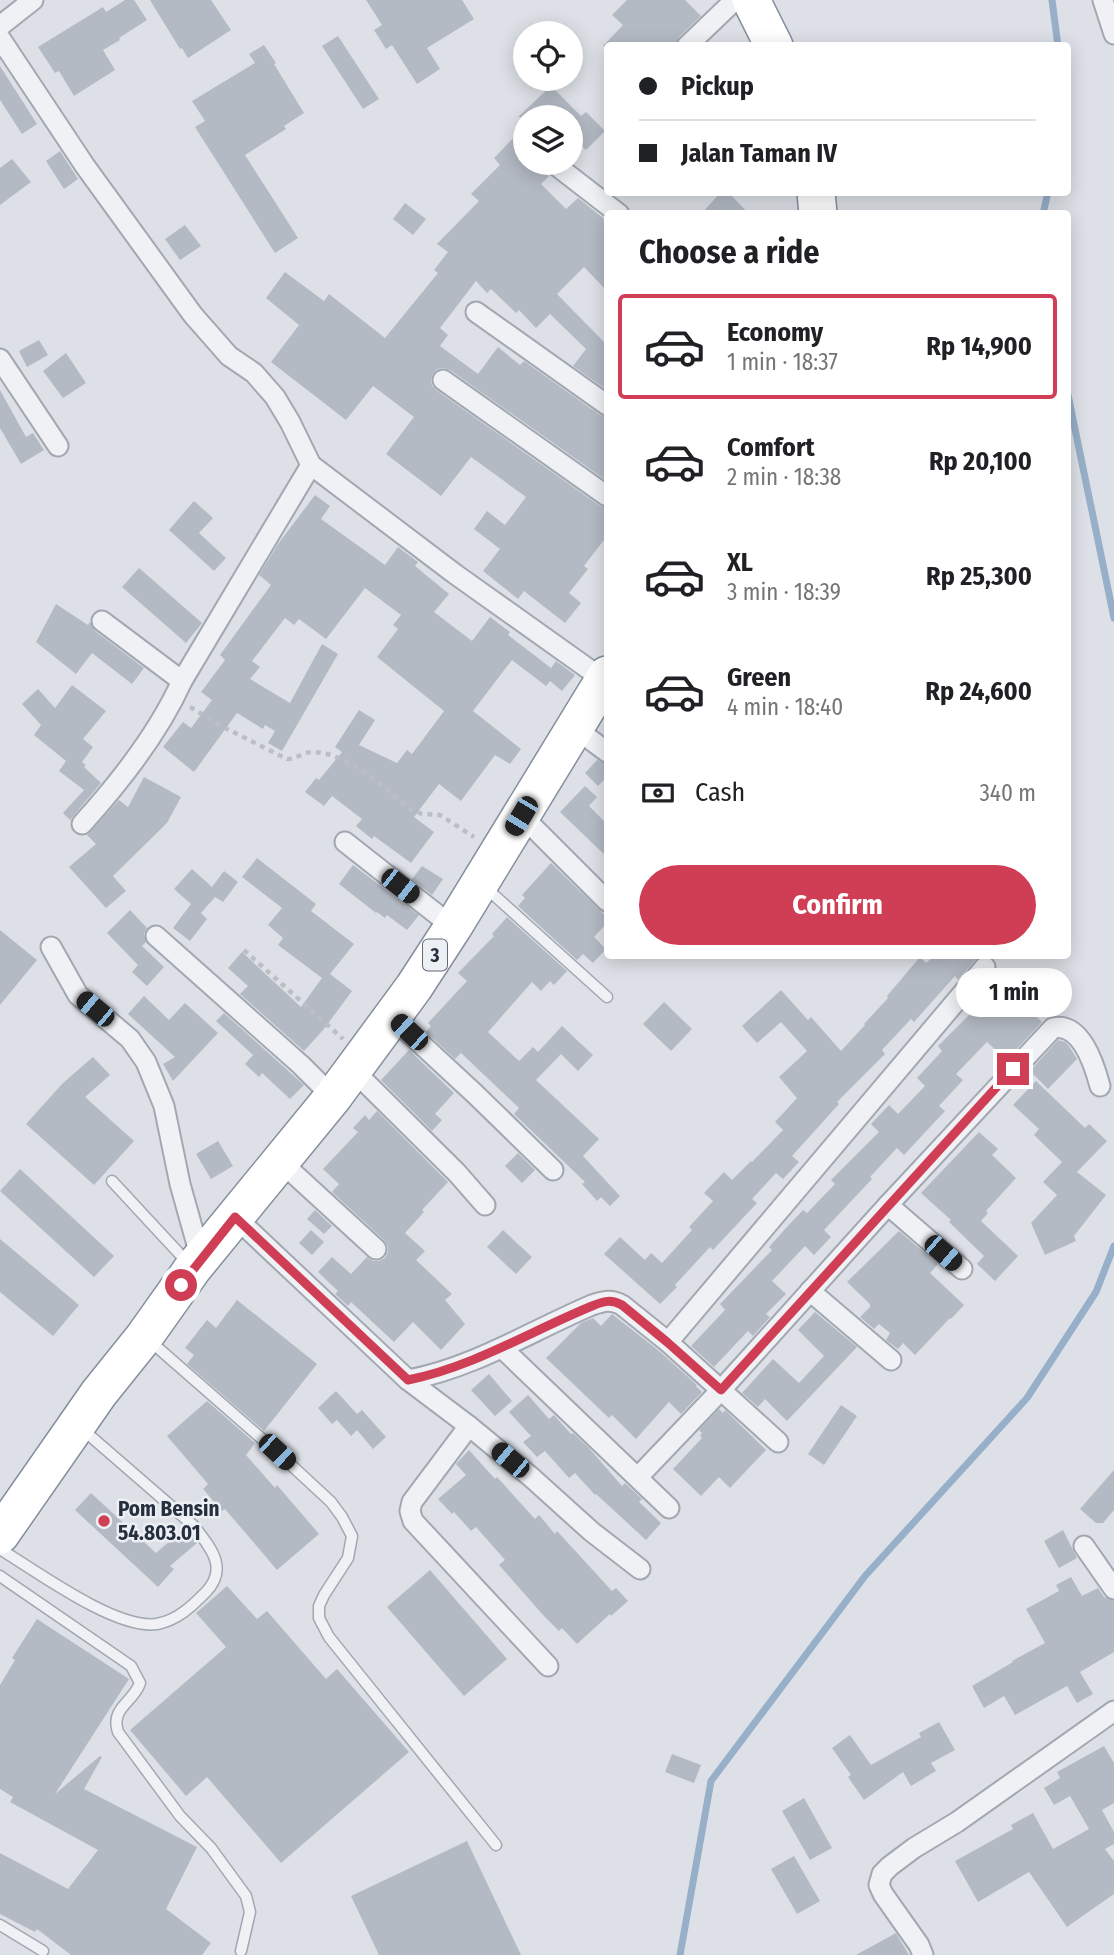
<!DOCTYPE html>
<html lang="en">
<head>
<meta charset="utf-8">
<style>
	body { margin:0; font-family:"Fira Sans Condensed",sans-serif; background:#f2f2f2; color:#202124; height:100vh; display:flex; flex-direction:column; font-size:26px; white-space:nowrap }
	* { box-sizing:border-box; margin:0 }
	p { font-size:23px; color:#757577 }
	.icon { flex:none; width:38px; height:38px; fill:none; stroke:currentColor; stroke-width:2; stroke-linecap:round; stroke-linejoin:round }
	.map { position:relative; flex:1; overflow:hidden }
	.side { position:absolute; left:604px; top:210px; width:467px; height:749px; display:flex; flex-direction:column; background:#fff; border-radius:7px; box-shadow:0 4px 18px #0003 }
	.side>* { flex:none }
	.banner { position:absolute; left:604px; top:42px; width:467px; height:154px; border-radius:7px; box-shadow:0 4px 18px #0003; display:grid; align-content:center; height:154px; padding:0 35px; background:#fff }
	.fabs { position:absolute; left:513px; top:21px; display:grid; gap:14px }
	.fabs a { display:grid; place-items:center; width:70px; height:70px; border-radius:50%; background:#fff; box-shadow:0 4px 18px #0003; font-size:35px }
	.end { position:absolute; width:32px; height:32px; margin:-16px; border:9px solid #d03e55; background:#fff; box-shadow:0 0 0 4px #fff }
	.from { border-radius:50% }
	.bubble { position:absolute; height:49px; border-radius:24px; background:#fff; box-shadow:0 4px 18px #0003; font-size:23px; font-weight:700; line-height:49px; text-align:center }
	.car { position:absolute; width:21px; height:42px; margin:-21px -10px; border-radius:9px; box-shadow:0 0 5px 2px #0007; background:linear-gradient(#222 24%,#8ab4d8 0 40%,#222 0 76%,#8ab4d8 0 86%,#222 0) }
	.banner b { display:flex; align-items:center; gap:24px; height:66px; font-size:26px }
	.banner b+b { border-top:2px solid #e0e0e0 }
	.banner i { width:18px; height:18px; background:#202124 }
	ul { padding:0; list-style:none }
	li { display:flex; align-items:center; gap:21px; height:105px; margin:0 14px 10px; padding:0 21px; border:4px solid transparent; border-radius:7px }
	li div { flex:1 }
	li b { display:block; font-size:26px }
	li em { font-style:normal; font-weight:700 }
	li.current { border-color:#d03e55 }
	li>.icon { width:63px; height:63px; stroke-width:1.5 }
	h2 { padding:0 35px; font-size:32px; line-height:84px }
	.pay { display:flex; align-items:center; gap:18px; height:77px; padding:0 35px; font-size:26px }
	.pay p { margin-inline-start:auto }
	.primary-button { display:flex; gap:14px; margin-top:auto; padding:14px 35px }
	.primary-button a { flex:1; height:80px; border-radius:42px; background:#d03e55; color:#fff; font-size:28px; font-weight:700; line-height:80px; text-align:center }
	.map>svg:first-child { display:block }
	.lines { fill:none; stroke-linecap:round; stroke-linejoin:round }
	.stream { stroke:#97afc8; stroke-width:7 }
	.building { fill:#b4bac4 }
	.lane-casing { stroke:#a2a8b1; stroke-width:13 }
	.street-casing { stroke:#a2a8b1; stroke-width:23 }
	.highway-casing { stroke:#848e9e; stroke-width:40 }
	.path { stroke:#bbbfc5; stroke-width:4.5; stroke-dasharray:5 5; stroke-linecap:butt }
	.lane { stroke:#eff1f5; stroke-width:10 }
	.street { stroke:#eff1f5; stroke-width:19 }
	.highway { stroke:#fff; stroke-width:37 }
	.route { stroke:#d03e55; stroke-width:9 }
	.poi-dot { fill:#d03e55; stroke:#ecf0f5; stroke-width:2.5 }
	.labels { text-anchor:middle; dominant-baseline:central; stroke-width:5; stroke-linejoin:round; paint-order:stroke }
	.shield { fill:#ecf0f5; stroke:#616975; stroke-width:2 }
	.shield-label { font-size:19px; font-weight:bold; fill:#262f3e }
	.poi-label { font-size:21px; font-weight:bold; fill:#262f3e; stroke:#ecf0f5; text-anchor:start }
</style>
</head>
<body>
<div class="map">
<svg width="1114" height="1955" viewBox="0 0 1114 1955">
	<rect width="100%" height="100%" fill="#dde1e7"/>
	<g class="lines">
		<g class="stream">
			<path d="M1052,0L1058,46"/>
			<path d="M1043,214L1048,192"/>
			<path d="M1068,395L1114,618"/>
			<path d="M680,1955L711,1781L865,1576L1027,1398L1096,1292L1114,1246"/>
		</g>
	</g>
	<g class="building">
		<path d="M125,0H134L147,20L119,38L120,40L103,50L115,70L74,96L59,71L55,73L38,47L103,7L106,12Z"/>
		<path d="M150,0H211L231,30L188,58L182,48L180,49Z"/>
		<path d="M366,0H462L474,19L427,48L440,69L417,84L392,45L386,49L374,30L382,25Z"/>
		<path d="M627,0H685L701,16L679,37L675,46H603L623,25L612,15Z"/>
		<path d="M338,36L379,99L363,109L322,46Z"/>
		<path d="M264,45L276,63L274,64L304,113L284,126L286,129L245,155L298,238L275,253L195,127L205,121L192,101L255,63L249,54Z"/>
		<path d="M0,66L37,124L22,134L0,100Z"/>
		<path d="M551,86L581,116L586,112L605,131L586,150L570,135V117H518Z"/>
		<path d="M525,126V163H537L549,176L541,184L566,209L578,198L607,221V291L584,267L557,294L607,345V390L573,366L586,349L550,314L536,328L519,310L516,313L491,289L487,293L476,281L440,328L448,335L440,346L478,374L498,347L520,365L524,361L600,415L607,417V481L450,370L443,368L437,369L433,374L431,380L432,386L436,390L600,506L607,508V536L584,566L588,569L569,593L581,603L565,623L524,591L518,599L483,571L500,549L474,529L487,511L505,525L526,497L471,457L441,496L386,454L414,417L373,386L346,420L271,362L299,325L266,298L285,272L324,301L329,294L385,338L438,273L434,270L448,252L437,244L479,201L471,194L500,165L494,158Z"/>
		<path d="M60,151L78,179L64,189L46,161Z"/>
		<path d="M12,159L31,182L0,205V168Z"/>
		<path d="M721,192H728L749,214H701Z"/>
		<path d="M405,203L426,219L413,235L393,219Z"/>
		<path d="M185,225L201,246L180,260L165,239Z"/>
		<path d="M39,340L48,355L27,367L19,351Z"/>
		<path d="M66,353L86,383L63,398L43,371Z"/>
		<path d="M0,390L26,437L33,433L44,450L21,464L0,428Z"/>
		<path d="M315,495L330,506L321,519L385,565L398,547L418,562L415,566L449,594L434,612L472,641L490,617L510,632L508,635L551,668L556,661L575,675L562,691L550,681L546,686L512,660L473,711L521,749L510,764L495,755L461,801L439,784L414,817L434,832L411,863L374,836L372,839L356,826L362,819L332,796L324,806L305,792L316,778L319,780L342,752L335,747L359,710L375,720L359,745L397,763L407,750L412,754L444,711L377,657L398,629L393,625L401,615L365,588L326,639L299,619L294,625L285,618L252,661L260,667L250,679L290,703L322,644L338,654L282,751L268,743L275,731L265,725L263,729L237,713L194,772L163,747L183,722L191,728L212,700L201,692L225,660L220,655L271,585L259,575L278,544Z"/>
		<path d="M194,501L213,518L199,533L226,558L214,571L169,530Z"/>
		<path d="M139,568L202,623L186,643L122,587Z"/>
		<path d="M56,604L88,625L90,622L95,631L144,668L132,684L92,653L76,674L36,642Z"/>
		<path d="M72,685L106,711L83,739L93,747L82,762L86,765L84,767L101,783L70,820L63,813L84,790L59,771L66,761L34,735L41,725L22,704L38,689L55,708Z"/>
		<path d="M597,760L607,764V777L598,786L585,773Z"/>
		<path d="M144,777L181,797L167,823L113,876L126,891L106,908L69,867L96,844L87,835L119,800L128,807Z"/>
		<path d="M585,786L597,797L589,806L607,824V857L560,812Z"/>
		<path d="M257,858L316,904L311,911L354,944L330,974L352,991L324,1029L304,1051L240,994L248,986L228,968L242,952L301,1007L322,978L278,945L283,938L268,925L282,908L242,877Z"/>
		<path d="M551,863L607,917V923L594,937L606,949L593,963L583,954L577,960L518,906L525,898L522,895Z"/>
		<path d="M353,865L419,915L407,930L387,915L385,918L377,912L376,913L339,884Z"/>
		<path d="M422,866L443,879L432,895L412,879Z"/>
		<path d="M192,869L212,887L224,871L238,882L223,902L215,897L201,913L200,912L207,919L190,941L173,928L191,904L174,889Z"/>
		<path d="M130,910L147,928L144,934L146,942L142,946L164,967L147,986L132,972L138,965L107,933Z"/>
		<path d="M507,917L567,971L554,985L550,981L541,991L532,982L488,1032L519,1061L533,1047L538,1052L562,1026L593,1055L578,1071L561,1054L536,1080L599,1139L583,1156L620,1196L610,1206L601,1197L597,1201L582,1184L585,1182L514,1114L519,1108L461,1053L455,1059L426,1032L431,1026L428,1023L467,981L458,973L494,936L492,934Z"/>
		<path d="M0,930L37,960L0,1005Z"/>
		<path d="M934,956H981L976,959L958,980L955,976L914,1022L911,1019L882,1050L885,1054L837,1102L839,1104L792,1156L799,1162L783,1179L776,1173L752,1199L757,1203L713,1250L710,1247L675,1285L677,1287L660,1304L604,1254L620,1237L645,1260L651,1253L662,1263L692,1230L689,1227L713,1201L704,1193L724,1172L732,1180L751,1161L752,1162L783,1130L775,1122L797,1098L779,1077L807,1051L781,1022L757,1043L742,1026L781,990L808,1020L811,1017L841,1051L865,1025L864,1024L888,998L887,996L920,957L926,963Z"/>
		<path d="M990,980L1023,1011L1027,1007L1042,1022L1012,1054L1007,1049L1001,1055L987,1042L956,1074L963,1080L939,1106L945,1111L904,1155L897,1148L870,1177L872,1179L824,1230L831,1237L814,1255L805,1246L772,1281L786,1294L766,1314L770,1317L753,1336L748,1331L714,1367L691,1346L725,1310L720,1304L772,1250L769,1247L786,1228L803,1210L807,1213L835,1184L831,1180L879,1132L871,1124L889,1105L898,1114L925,1086L917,1078L942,1051L938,1046L982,1002L976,996Z"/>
		<path d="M144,996L169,1020L185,1003L218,1033L173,1081L163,1064L175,1057L128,1014Z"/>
		<path d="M664,1002L692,1029L671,1051L643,1024Z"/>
		<path d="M224,1013L304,1085L290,1099L262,1073L259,1077L245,1064L253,1055L216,1021Z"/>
		<path d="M1058,1040L1065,1042L1069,1046L1077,1059L1048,1089L1030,1071Z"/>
		<path d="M409,1050L454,1093L435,1114L442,1120L432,1131L381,1080Z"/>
		<path d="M93,1057L110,1075L85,1097L134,1141L94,1185L26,1124L63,1083Z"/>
		<path d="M1036,1081L1085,1128L1089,1124L1107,1141L1077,1172L1106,1195L1074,1236L1076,1241L1045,1255L1031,1223L1057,1195L1043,1182L1062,1162L1034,1135L1039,1129L1013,1105Z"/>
		<path d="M377,1111L448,1182L422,1210L424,1212L405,1233L425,1251L416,1260L452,1294L445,1300L465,1324L441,1350L413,1322L394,1342L351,1302L348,1306L335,1294L338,1291L318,1272L332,1257L351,1274L367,1257L373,1261H379L385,1258L388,1252V1246L384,1240L332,1192L339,1184L323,1169L358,1132L353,1128L365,1115L369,1120Z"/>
		<path d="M979,1132L998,1149L992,1155L1016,1178L986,1211L988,1213L981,1221L1018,1256L995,1281L977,1264L984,1256L949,1222L951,1220L921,1193Z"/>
		<path d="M218,1141L233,1166L211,1179L196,1154Z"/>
		<path d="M518,1153L535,1170L522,1183L505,1166Z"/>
		<path d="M20,1169L114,1256L94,1277L0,1191Z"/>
		<path d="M315,1210L332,1226L324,1234L307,1219Z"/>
		<path d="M311,1230L324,1242L312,1255L299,1243Z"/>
		<path d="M503,1230L532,1257L516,1274L487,1247Z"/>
		<path d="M899,1231L938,1264L930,1273L964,1305L951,1319L950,1318L915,1355L903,1343L898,1349L886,1340L890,1333L879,1324L874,1329L860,1317L870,1307V1304L847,1282Z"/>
		<path d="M0,1239L79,1305L53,1336L0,1292Z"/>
		<path d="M237,1300L317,1364L264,1431L187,1364L194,1355L185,1348L207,1320L216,1328Z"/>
		<path d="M815,1312L857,1347L787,1421L765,1399L758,1407L742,1393L773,1359L799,1383L824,1356L798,1330Z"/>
		<path d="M612,1314L658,1350L697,1385L696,1386L702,1392L681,1414L669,1402L636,1439L612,1415L609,1418L546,1358L581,1323L593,1318L601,1326Z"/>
		<path d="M489,1374L512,1401L495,1416L471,1390Z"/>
		<path d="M336,1391L357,1414L362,1410L386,1437L373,1449L357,1430L351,1436L337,1420L332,1424L318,1408Z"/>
		<path d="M528,1395L549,1419L554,1415L571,1434L573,1433L588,1447L622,1486L625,1483L642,1499L639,1502L661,1523L646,1540L596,1494L595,1495L575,1473L569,1478L545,1451L537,1457L523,1442L531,1436L509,1412Z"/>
		<path d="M207,1401L255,1443L246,1455L275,1488L277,1485L319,1534L277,1570L225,1509L222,1511L203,1489L208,1484L167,1436Z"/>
		<path d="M841,1405L857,1416L824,1465L808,1454Z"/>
		<path d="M719,1409L723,1413L725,1410L766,1450L730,1488L719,1477L701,1496L673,1469L702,1438L700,1436L702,1433L699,1430Z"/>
		<path d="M469,1450L495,1479L497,1477L535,1519L539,1515L555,1534L557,1531L612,1591L616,1588L628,1601L611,1616L610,1614L577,1644L562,1628L559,1631L544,1616L499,1565L505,1560L476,1527L471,1531L454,1512L452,1514L438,1499L466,1475L456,1464Z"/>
		<path d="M1114,1470V1510L1103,1523H1096L1080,1509Z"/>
		<path d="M91,1493L156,1553L185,1528L197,1543L170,1566L174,1569L158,1587L75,1510Z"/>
		<path d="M1063,1530L1077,1558L1059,1568L1044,1541Z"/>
		<path d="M430,1570L507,1659L464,1696L387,1607Z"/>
		<path d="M1071,1577L1082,1596L1098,1588L1104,1597L1114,1601V1652L1080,1672L1093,1694L1077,1703L1067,1686L1015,1715L1004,1696L984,1708L972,1686L1013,1662L1012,1661L1045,1643L1026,1609L1059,1591L1056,1585Z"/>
		<path d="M227,1586L257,1619L267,1611L326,1679L337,1669L409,1752L281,1863L207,1777L186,1796L130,1730L226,1647L196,1613Z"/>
		<path d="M37,1619L129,1679L55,1794L100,1756L102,1757L84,1789L197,1847L166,1909L211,1943L202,1955H71L37,1929L35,1932L0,1914V1853L68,1889L98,1850L10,1802L13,1797L0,1789V1685L15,1660L12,1658Z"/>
		<path d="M939,1722L955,1750L931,1763L936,1771L911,1786L903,1772L864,1800L848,1777L851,1775L832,1748L850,1735L871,1765L921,1737L919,1733Z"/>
		<path d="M1104,1746L1114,1763V1803L1102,1810L1114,1832V1844L1105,1849L1114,1861V1894L1067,1927L1029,1872L978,1902L955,1861L1013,1829L1011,1825L1033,1813L1053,1849L1089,1829L1070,1796L1054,1805L1044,1788L1060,1778L1057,1772Z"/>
		<path d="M672,1754L701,1765L694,1783L665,1772Z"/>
		<path d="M804,1798L832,1848L810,1860L782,1811Z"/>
		<path d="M467,1841L521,1955H379L351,1896Z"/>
		<path d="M794,1856L820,1901L797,1914L771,1869Z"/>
		<path d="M896,1933L909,1955H856Z"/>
	</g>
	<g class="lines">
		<g class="lane-casing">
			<g id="lane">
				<path d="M485,887L607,997"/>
				<path d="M112,1181L188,1263"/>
				<path d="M150,1341L277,1452L331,1502L342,1517L352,1536L348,1558L324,1595L319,1606V1618L329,1637L496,1845"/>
				<path d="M0,1549C36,1571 116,1630 157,1624C178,1620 192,1606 206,1592C229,1568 210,1547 194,1526L81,1428"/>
				<path d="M0,1576L131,1666L140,1683C133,1703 110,1708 118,1732L180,1816L211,1848L246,1896L250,1912L241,1951"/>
				<path d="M0,1925L43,1951"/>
			</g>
		</g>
		<g class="street-casing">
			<g id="street">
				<path d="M1103,0L1114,34"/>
				<path d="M0,26L33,0"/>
				<path d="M0,38L85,166L193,315L229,356L254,373L275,397L290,422L311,465L455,574L604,680"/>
				<path d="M687,46L735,0"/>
				<path d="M553,163L619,214"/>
				<path d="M476,312L607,405"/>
				<path d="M0,359L58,446"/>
				<path d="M443,380L607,496"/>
				<path d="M102,621L182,681"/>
				<path d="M575,728L607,752"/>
				<path d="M521,815L607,901"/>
				<path d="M82,824C121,781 158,734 182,681L311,465"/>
				<path d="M345,842L453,927"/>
				<path d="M156,936L301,1065L333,1097"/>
				<path d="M51,947L78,995L130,1039L146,1062L164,1106L180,1184L201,1259"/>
				<path d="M392,1017L475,1094L553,1170"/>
				<path d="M352,1069L457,1173L485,1205"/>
				<path d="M280,1161L376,1249"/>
				<path d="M888,1205L962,1269"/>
				<path d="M235,1217L408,1380L469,1426L531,1477L592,1532L640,1569"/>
				<path d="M810,1291L891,1360"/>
				<path d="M668,1342L985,967"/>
				<path d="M502,1348L669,1508"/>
				<path d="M408,1380C473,1368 531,1331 592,1305C604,1301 611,1299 622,1305L668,1342L778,1442"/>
				<path d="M469,1426L412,1502L410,1511L413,1521L548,1666"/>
				<path d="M638,1477L721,1390L888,1205L1053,1028C1081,1022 1094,1064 1100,1086"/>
				<path d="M1084,1546L1114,1589"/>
				<path d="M923,1955L919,1945L883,1894L879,1885L882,1874L890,1866L914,1848L957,1822L1114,1711"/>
			</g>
		</g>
		<g class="highway-casing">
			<g id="highway">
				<path d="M751,0L774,46"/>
				<path d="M816,192L818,214"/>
				<path d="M0,1535L99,1393L144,1337L193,1268L333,1097L414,987L453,927L607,675"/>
			</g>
		</g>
		<g class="path">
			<path d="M190,707L227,729L287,759C297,759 303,752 313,752C349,753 385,789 412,810L422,814L440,815L474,837"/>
			<path d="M244,950L343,1039"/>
		</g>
		<use href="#lane" class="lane"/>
		<use href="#street" class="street"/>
		<use href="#highway" class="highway"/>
	</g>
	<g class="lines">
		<path class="route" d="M181,1285L235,1217L408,1380C473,1367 531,1331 592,1306C604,1301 611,1299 622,1305L667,1342L721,1390L1013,1069"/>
	</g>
	<circle class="poi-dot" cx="104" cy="1521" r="7"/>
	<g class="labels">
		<rect class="shield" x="423" y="939.5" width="24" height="31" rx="5"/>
		<g class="shield-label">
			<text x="435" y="955">3</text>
		</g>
		<g class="poi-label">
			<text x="118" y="1509">Pom Bensin<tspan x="118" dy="24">54.803.01</tspan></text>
		</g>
	</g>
</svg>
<div class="fabs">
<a><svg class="icon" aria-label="locate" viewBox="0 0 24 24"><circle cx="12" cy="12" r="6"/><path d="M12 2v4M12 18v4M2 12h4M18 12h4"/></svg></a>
<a><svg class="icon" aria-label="layers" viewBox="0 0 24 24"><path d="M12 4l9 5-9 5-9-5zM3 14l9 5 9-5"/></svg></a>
</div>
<i class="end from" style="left:181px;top:1285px"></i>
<i class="end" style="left:1013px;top:1069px"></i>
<div class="bubble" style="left:956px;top:968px;width:116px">1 min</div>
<i class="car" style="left:521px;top:816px;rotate:211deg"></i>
<i class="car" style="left:400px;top:886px;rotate:128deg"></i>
<i class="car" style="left:95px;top:1009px;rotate:310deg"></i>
<i class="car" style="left:409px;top:1032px;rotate:313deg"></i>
<i class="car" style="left:943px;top:1253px;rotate:131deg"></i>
<i class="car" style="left:277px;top:1452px;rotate:133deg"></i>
<i class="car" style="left:510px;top:1460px;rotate:310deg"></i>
<div class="banner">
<b><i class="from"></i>Pickup</b>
<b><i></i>Jalan Taman IV</b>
</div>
<section class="side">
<h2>Choose a ride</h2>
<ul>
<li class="current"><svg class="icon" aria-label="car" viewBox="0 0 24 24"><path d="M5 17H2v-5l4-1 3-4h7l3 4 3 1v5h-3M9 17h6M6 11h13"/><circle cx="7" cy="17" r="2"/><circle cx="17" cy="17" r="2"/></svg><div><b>Economy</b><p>1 min · 18:37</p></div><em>Rp 14,900</em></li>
<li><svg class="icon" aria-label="car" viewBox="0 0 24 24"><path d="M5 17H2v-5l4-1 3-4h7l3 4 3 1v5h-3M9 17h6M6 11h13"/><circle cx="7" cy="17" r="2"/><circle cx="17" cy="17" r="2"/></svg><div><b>Comfort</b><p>2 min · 18:38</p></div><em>Rp 20,100</em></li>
<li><svg class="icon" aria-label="car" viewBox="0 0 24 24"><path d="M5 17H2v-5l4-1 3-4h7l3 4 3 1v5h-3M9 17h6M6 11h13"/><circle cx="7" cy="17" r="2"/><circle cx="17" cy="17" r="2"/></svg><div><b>XL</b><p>3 min · 18:39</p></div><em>Rp 25,300</em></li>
<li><svg class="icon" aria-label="car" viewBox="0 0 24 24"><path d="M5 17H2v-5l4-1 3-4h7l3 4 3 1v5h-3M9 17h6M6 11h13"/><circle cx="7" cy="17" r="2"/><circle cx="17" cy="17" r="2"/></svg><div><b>Green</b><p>4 min · 18:40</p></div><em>Rp 24,600</em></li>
</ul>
<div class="pay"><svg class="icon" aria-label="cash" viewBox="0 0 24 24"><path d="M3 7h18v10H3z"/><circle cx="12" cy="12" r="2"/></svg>Cash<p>340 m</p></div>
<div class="primary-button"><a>Confirm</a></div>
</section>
</div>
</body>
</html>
